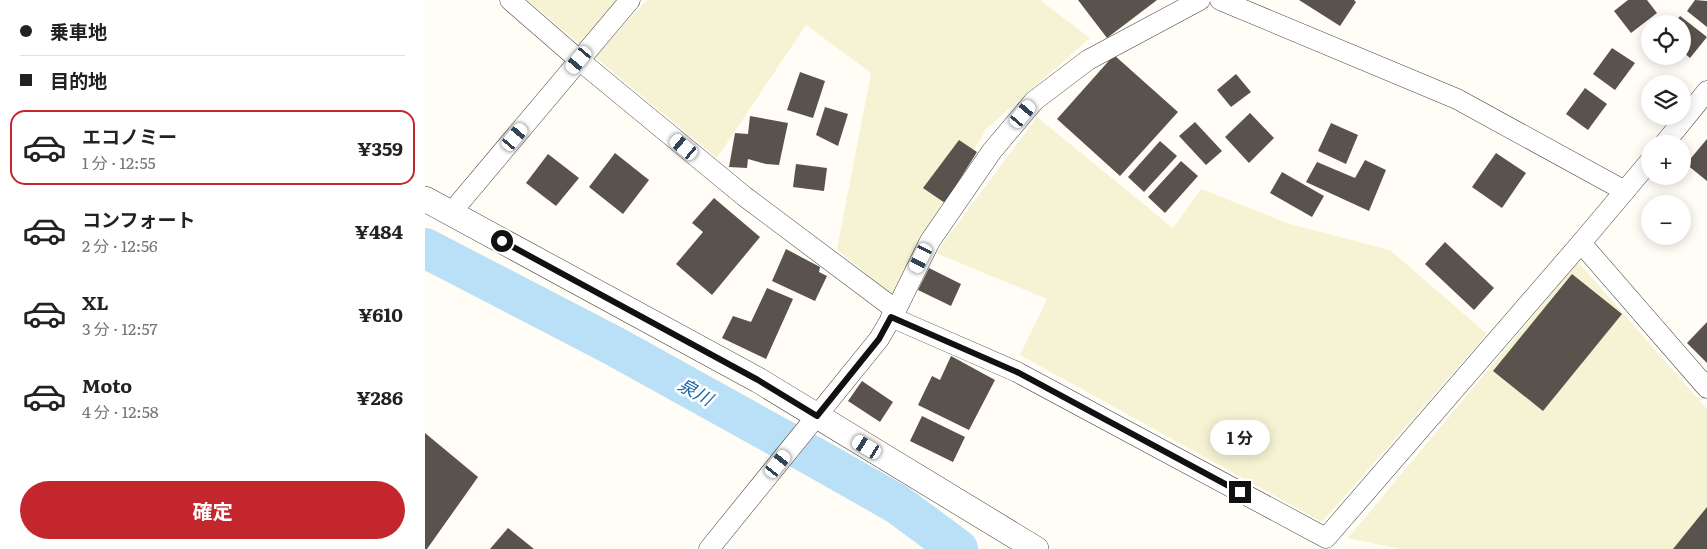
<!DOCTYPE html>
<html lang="ja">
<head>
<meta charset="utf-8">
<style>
	body { margin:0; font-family:Literata,"Noto Sans JP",serif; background:#f2f2f2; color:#222; height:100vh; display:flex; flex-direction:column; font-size:19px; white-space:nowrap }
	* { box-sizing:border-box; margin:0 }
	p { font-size:16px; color:#767676 }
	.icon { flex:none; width:28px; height:28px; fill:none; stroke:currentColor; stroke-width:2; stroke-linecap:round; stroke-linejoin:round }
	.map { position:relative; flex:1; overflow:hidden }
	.drawer { display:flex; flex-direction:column; background:#fff; width:425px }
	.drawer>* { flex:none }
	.guide { display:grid; align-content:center; height:110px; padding:0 20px; background:#fff }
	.fabs { position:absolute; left:1216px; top:15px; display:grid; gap:10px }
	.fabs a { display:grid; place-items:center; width:50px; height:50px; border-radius:50%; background:#fff; box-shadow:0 2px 12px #0003; font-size:25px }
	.end { position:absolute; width:22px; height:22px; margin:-11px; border:6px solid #111; background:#fff; box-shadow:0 0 0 2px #fff }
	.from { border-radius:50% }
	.bubble { position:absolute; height:35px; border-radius:18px; background:#fff; box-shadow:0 2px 12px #0003; font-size:16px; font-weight:700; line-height:35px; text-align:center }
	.car { position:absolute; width:15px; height:30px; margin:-15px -8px; border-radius:6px; box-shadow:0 0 4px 1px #0007; background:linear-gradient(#fff 24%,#345 0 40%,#fff 0 76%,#345 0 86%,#fff 0) }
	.guide b { display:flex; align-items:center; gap:18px; height:48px; font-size:19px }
	.guide b+b { border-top:1px solid #e0e0e0 }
	.guide i { width:12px; height:12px; background:#222 }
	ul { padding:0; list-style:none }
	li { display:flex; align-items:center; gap:15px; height:75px; margin:0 10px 8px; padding:0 10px; border:2px solid transparent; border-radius:15px }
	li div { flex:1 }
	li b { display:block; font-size:19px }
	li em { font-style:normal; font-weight:700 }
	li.active { border-color:#c4262e }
	li>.icon { width:45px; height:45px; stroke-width:1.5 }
	.action { display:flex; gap:10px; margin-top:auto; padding:10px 20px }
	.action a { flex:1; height:58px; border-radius:30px; background:#c4262e; color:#fff; font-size:20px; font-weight:700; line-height:58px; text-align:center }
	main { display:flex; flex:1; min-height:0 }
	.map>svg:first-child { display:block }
	.farmland { fill:#f6f3d4 }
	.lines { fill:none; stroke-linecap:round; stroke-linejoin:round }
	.river { stroke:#b9e0f7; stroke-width:40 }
	.building { fill:#5a524d }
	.minor-casing { stroke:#444; stroke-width:21 }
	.tertiary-casing { stroke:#444; stroke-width:26 }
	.minor { stroke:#fff; stroke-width:20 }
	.tertiary { stroke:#fff; stroke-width:25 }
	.route { stroke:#111; stroke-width:6 }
	.labels { text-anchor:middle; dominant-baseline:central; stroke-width:5; stroke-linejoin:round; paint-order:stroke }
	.water-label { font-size:18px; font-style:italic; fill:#1768a6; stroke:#fff }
</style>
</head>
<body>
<main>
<section class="drawer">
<div class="guide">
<b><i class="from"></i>乗車地</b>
<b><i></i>目的地</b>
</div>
<ul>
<li class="active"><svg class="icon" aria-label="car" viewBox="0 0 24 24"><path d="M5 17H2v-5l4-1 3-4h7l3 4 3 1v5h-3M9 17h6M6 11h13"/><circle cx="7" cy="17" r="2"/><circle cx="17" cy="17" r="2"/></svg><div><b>エコノミー</b><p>1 分 · 12:55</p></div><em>¥359</em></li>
<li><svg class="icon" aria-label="car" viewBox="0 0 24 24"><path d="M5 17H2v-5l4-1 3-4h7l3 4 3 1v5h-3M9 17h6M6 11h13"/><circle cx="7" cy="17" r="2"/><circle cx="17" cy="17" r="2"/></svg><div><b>コンフォート</b><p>2 分 · 12:56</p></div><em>¥484</em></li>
<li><svg class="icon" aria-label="car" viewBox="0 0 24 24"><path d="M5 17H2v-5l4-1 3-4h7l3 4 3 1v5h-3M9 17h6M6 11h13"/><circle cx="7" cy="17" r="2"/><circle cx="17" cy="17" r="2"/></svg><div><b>XL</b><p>3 分 · 12:57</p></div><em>¥610</em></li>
<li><svg class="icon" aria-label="car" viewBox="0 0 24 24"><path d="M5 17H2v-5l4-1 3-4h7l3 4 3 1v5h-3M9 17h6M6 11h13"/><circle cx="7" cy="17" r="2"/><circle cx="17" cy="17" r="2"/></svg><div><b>Moto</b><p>4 分 · 12:58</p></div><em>¥286</em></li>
</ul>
<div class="action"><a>確定</a></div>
</section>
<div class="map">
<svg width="1282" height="549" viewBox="0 0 1282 549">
	<rect width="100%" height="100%" fill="#fffdf5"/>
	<g class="farmland">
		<path d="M102,0H193L155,44Z"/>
		<path d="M222,0H615L665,38L561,129L466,295L412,249L446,73L381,25L292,158L170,57Z"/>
		<path d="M612,117L748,228L776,189L865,224L965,250L1062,334L897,522L595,355L622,299L511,253Z"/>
		<path d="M1153,262L1282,409V549H975L923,538Z"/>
	</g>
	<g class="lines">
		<path class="river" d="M0,248L189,346L391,458L472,504L533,549"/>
	</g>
	<g class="building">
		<path d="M653,0H732L682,38Z"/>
		<path d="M874,0H929L931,2L915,26Z"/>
		<path d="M1203,0H1222L1232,13L1206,33L1189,11Z"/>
		<path d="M1270,0L1282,1V27L1262,11Z"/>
		<path d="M1255,16L1282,37L1265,58L1258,52V24H1249Z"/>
		<path d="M1187,48L1210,63L1190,90L1168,74Z"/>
		<path d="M689,55L753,112L695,176L632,119Z"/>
		<path d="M375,72L400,81L388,118L362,110Z"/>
		<path d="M811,74L826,92L806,107L792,90Z"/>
		<path d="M1160,88L1182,104L1163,130L1141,114Z"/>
		<path d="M400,107L423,114L413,146L391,135Z"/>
		<path d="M825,113L849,138L824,163L800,137Z"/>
		<path d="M325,116L363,123L354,165L341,164L323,159L322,168L304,167L310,133L323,134Z"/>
		<path d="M770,122L797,151L781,165L754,136Z"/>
		<path d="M906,123L933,135L921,164L893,151Z"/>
		<path d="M1282,139V181L1261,164Z"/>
		<path d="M534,140L552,152L520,203L498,188Z"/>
		<path d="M735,141L752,156L719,192L703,177Z"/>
		<path d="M190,153L224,180L198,214L164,187Z"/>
		<path d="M1071,153L1101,173L1077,208L1047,187Z"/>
		<path d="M123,154L154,178L131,206L101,183Z"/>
		<path d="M940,160L961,170L944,211L881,182L892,162L930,178Z"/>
		<path d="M756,161L773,176L740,213L723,197Z"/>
		<path d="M371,164L402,168L399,191L368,187Z"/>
		<path d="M857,172L899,196L887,217L845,193Z"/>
		<path d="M289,198L335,237L287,295L251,264L278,232L267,223Z"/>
		<path d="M1020,242L1069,288L1049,310L1000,264Z"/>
		<path d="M361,249L395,267L394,272L402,276L390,301L347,281Z"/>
		<path d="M504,268L536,284L526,306L493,290Z"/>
		<path d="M1147,274L1197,314L1118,411L1068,371Z"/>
		<path d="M342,288L368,299L341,359L297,338L308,316L326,322Z"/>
		<path d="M1282,322V363L1262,343Z"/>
		<path d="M526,356L570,380L544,430L493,405L507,376L515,380Z"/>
		<path d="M437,381L468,402L455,422L423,401Z"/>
		<path d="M497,416L540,437L528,462L485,441Z"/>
		<path d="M0,433L53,477L2,549H0Z"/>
		<path d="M1282,507V549H1248Z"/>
		<path d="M83,528L109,549H65Z"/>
	</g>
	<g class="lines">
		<g class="minor-casing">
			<g id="minor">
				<path d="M85,0L154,60L319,196L471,310"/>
				<path d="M795,0L1032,99L1200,191"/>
				<path d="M1239,144L1282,91"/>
				<path d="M1225,161L1156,243L1282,388"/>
				<path d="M25,214L205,0"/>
				<path d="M466,317L592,372L901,538L1156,243"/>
				<path d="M284,549L454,339L471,310L505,241L567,151L609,101L663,60L775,0"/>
			</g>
		</g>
		<g class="tertiary-casing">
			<path id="tertiary" d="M0,199L333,380L611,549"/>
		</g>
		<use href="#minor" class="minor"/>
		<use href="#tertiary" class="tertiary"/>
	</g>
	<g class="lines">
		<path class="route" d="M77,241L333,380L392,416L454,339L466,317L592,372L815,492"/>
	</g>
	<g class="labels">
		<g class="water-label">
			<text transform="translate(271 391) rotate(29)">泉川</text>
		</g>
	</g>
</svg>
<div class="fabs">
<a><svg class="icon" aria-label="locate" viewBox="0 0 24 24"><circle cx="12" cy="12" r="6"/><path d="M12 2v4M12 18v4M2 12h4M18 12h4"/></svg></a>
<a><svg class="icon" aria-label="layers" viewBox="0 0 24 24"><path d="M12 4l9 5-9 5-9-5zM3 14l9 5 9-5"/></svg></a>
<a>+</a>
<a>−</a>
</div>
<i class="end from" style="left:77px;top:241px"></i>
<i class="end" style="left:815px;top:492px"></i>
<div class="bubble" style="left:785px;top:420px;width:60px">1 分</div>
<i class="car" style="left:154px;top:60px;rotate:220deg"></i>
<i class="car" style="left:598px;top:114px;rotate:40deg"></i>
<i class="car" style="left:90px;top:137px;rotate:40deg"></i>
<i class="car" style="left:259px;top:147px;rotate:310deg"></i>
<i class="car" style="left:496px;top:258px;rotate:206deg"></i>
<i class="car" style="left:442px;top:447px;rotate:301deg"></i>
<i class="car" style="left:353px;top:464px;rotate:39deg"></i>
</div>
</main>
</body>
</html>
